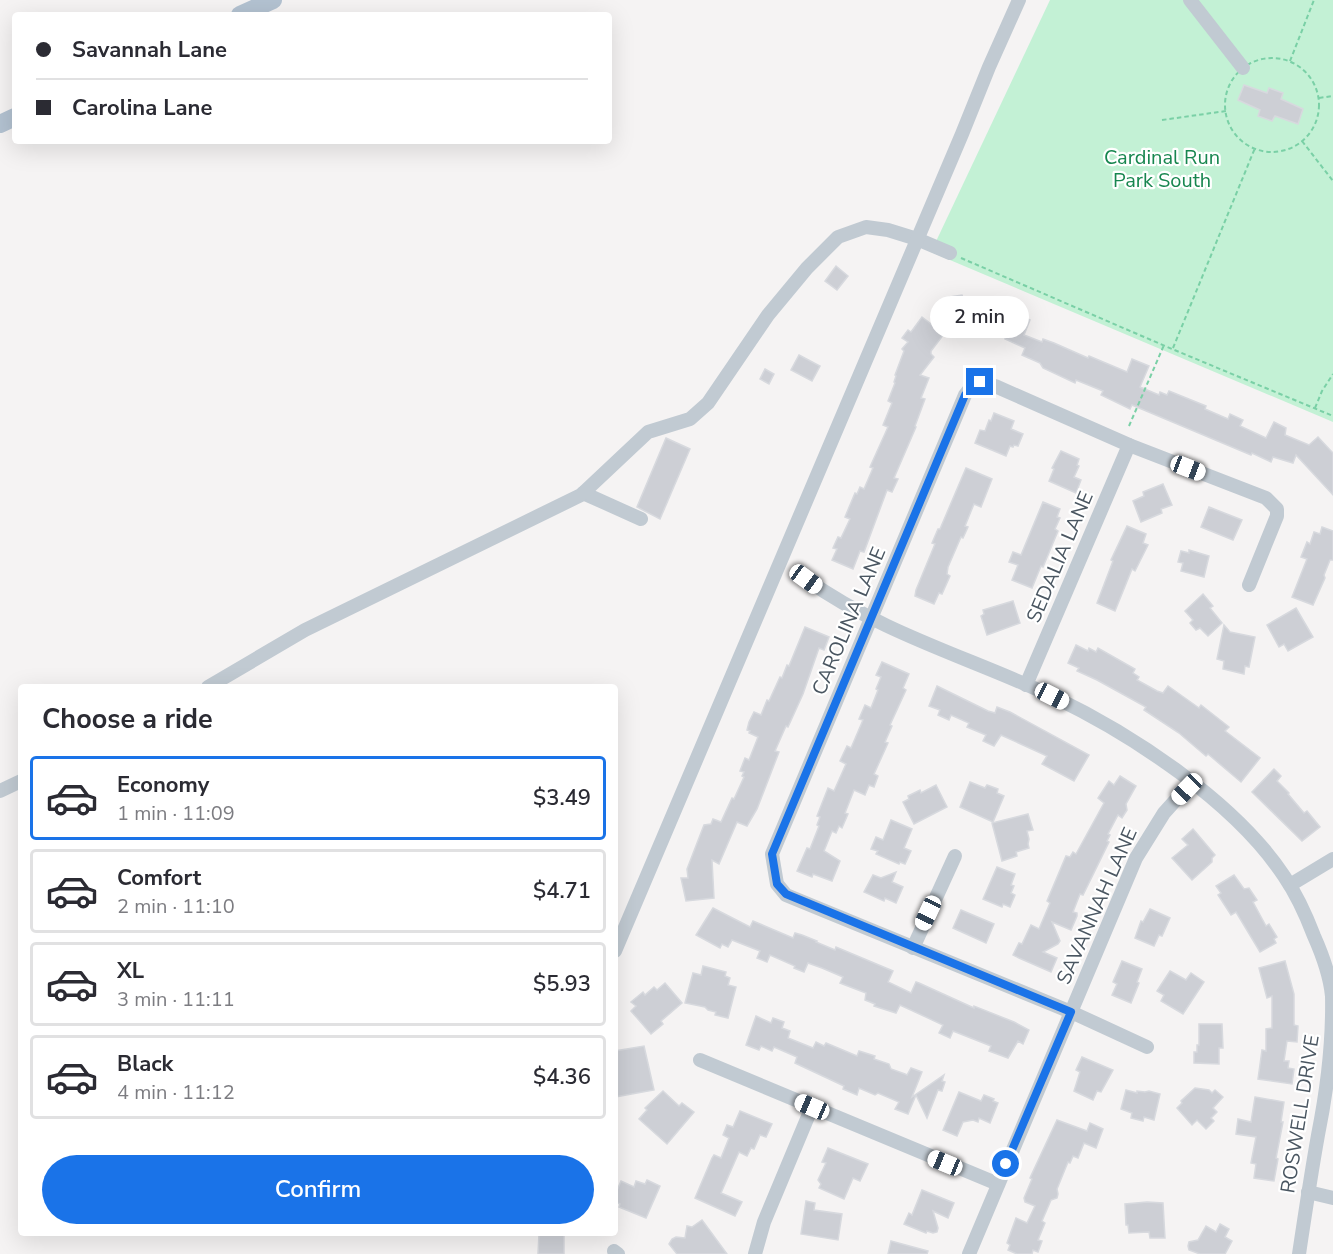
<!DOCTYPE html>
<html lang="en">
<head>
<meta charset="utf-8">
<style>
	body { margin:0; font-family:"Nunito Sans",sans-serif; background:#f2f2f3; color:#2b2b33; height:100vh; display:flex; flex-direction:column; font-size:22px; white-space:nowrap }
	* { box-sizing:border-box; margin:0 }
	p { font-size:20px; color:#7c7c81 }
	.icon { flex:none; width:33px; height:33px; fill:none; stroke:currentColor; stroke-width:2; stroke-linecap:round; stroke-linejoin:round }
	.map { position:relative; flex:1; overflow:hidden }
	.sheet { position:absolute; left:18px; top:684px; width:600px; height:552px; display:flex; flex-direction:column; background:#fff; border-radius:6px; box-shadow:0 6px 24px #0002 }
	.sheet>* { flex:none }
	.guide { position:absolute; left:12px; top:12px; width:600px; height:132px; border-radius:6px; box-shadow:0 6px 24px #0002; display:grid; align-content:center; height:132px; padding:0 24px; background:#fff }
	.end { position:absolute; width:27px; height:27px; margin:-14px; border:8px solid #1a73e8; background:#fff; box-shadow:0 0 0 3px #fff }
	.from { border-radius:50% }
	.bubble { position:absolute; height:42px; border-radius:21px; background:#fff; box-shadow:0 6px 24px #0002; font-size:20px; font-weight:600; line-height:42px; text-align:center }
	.car { position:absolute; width:18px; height:36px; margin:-18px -9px; border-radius:8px; box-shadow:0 0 4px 2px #0007; background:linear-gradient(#fff 24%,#345 0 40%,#fff 0 76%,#345 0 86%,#fff 0) }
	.guide b { display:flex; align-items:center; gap:21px; height:57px; font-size:22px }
	.guide b+b { border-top:2px solid #e1e1e2 }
	.guide i { width:15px; height:15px; background:#2b2b33 }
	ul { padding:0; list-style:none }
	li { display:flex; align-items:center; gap:18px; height:84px; margin:0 12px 9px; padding:0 12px; border:3px solid #e1e1e2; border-radius:6px }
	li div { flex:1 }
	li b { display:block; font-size:22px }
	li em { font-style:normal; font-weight:600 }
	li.selected { border-color:#1a73e8 }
	li>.icon { width:54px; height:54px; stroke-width:1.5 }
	h2 { padding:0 24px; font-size:27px; line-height:72px }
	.button { display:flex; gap:12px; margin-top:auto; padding:12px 24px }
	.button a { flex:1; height:69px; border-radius:36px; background:#1a73e8; color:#fff; font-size:24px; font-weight:600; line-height:69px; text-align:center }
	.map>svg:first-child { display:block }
	.green { fill:#c3f1d5 }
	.building { fill:#cdcfd5; stroke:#d7d9de; stroke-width:1.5 }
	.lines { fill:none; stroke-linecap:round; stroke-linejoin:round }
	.path { stroke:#7ad0a6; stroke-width:2; stroke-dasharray:4.5 3; stroke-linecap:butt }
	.minor { stroke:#c1cad2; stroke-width:14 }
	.major { stroke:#b3c2d1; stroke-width:18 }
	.route { stroke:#1a73e8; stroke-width:8 }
	.labels { text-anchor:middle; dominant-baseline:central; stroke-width:4.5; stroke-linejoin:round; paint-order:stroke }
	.park-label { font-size:20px; fill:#17864f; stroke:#fff }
	.street-label { font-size:20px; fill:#4a5661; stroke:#fff }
</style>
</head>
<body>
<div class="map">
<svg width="1333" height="1254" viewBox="0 0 1333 1254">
	<rect width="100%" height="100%" fill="#f5f3f3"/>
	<path class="green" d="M1050,0H1333V422L931,252Z"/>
	<g class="building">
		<path d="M1244,85L1267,93L1269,88L1283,93L1281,99L1303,109L1298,124L1275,116L1272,121L1258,116L1260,110L1238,100Z"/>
		<path d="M836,266L848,276L837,290L825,281Z"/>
		<path d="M962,295L963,298L980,297V303L1001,311L1003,306L1012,310L1011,313L1030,320L1024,335L1042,342L1043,339L1054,343L1088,358L1089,356L1127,372L1132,359L1149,366L1140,387L1159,395L1160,392L1167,395L1169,391L1206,406L1205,409L1228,419L1230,414L1243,420L1240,426L1266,438L1274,422L1286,428L1285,435L1309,445L1318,437L1333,453V495L1296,455L1293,463L1273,457L1271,462L1252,453L1251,455L1132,405L1130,409L1101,395L1103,391L1076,380L1075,383L1043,368L1040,363L1022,355L1025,348L1005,339L1006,337L979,326L945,328L943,300H950V297Z"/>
		<path d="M922,317L944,334L931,351V354L934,357L920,375L929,378L921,398L925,399L915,426L916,427L894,478L898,479L892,492L887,490L864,552L860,551L853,569L832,560L837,549L833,548L838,537L841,538L850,519L845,517L855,493L857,494L860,487L864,489L873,468L870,467L888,427L883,425L892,403L888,401L895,383L894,382L896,376L895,375L904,351L902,349L908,342L902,338L908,330L911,332Z"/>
		<path d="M799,355L820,366L812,381L791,370Z"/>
		<path d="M765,369L774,374L769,384L760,379Z"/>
		<path d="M994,413L1014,421L1011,429L1023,434L1018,446L1014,445L1013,447L1010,446L1006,456L975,443L980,430L985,431L989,420L991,421Z"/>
		<path d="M666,438L690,449L660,519L637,507Z"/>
		<path d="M1061,451L1079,459L1077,465L1079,466L1074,477L1081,480L1076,493L1049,481L1054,469L1052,468Z"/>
		<path d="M966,468L992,479L981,507L974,504L965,526L968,527L963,538L961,537L948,567L947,574L950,576L942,594L939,593L934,604L915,596L916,590L935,544L932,543L938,529H940Z"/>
		<path d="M1163,484L1172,505L1161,509L1162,513L1141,522L1133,501L1144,496L1143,492Z"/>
		<path d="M1043,502L1060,509L1057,517L1060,518L1055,529L1058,531L1043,567L1041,566L1032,588L1012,580L1018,565L1009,562L1013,552L1021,555Z"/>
		<path d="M1209,507L1242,520L1233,540L1201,527Z"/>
		<path d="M1127,526L1146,534L1143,543L1148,545L1135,571L1132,569L1115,611L1097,603L1113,561L1111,560Z"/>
		<path d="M1322,527L1333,531V560H1330L1324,575L1325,578L1313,605L1292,597L1307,559L1301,557L1307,542L1310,544L1314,532L1320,534Z"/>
		<path d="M1189,550L1209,556L1204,577L1181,571L1183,563L1178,562L1181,551L1189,553Z"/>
		<path d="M1203,594L1213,606L1210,608L1222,623L1208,636L1200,628L1196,630L1190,623L1193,620L1185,611Z"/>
		<path d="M1013,601L1020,623L987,635L981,616L984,614L983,610Z"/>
		<path d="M1296,608L1313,637L1288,651L1284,644L1279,647L1267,625Z"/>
		<path d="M1224,625L1230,632L1255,637L1249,667L1245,666L1244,674L1223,669L1224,661L1217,659Z"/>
		<path d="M805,627L829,637L824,650L819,648L803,694L788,727L786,726L775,751L779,752L757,809L747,826L737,822L719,864L712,860L714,898L686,901L681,878H688L687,869L704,825L711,824L713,819L721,822L732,798L734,799L744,777L742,776L744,772L740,771L745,758L749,760L758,737L749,733L750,731L747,730L749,722L754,712L761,715L767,700L769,701L780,677L782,678L787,665L789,666Z"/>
		<path d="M1076,645L1088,651L1089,648L1096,652L1098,648L1135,669L1133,673L1139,677L1137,680L1157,691L1163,693L1168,686L1199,708L1201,705L1229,727L1225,731L1260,758L1241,782L1208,754L1206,756L1179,733L1144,710L1146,707L1097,680L1077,671L1079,668L1068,663Z"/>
		<path d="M882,662L909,674L903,688L906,690L890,725L892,726L885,742L888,743L874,774L878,776L874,787L869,785L865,795L854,790L845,813L848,814L842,828L839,826L836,833L832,831L824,851L840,861L832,881L813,874L812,877L797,871L807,848L810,849L819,826L817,825L820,817L817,816L828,788L834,791L846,764L840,761L847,746L851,748L863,720L859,719L865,705L871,708L878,690L876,689L881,677L876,675Z"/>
		<path d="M937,686L988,711L995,713L997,707L1010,712L1089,755L1074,781L1042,764L1047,756L1001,735L994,746L983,741L986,735L967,727L969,723L951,715L949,720L938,715L940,710L929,706Z"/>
		<path d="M1274,769L1281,776L1277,781L1289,793L1288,794L1304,813L1307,811L1320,827L1302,841L1252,792Z"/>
		<path d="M1120,776L1136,786L1126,804L1127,810L1122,818L1118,815L1108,834L1110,835L1107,841L1109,842L1083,895L1080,894L1073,912L1077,913V916L1071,930L1052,922L1060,941L1058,944L1043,952L1057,958L1051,972L1019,958L1013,955L1019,943L1022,944L1031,925L1039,929L1050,903L1047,901L1066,856L1070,857L1073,852L1076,854L1104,803L1098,798L1109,781L1114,785Z"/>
		<path d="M970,782L985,788L987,785L998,789L997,793L1004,796L993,822L960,807Z"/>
		<path d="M936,785L947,807L914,824L903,802L909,799L908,796L920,790L921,793Z"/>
		<path d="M1028,814L1033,830L1027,831L1029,839L1028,844L1029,848L1016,852L1017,856L1002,861L992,823Z"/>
		<path d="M891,820L912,829L904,848L911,851L905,864L900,862L899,864L876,854L878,851L871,849L876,837L883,840Z"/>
		<path d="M1193,829L1215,855L1212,858V862L1192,880L1172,858L1188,845L1182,839Z"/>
		<path d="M997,867L1015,874L1011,885L1014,886L1011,893L1015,895L1010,907L1003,904L1002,907L983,899Z"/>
		<path d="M896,872L892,882L903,887L896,903L885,898L884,901L864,892L873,875L881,878Z"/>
		<path d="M1234,875L1244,889L1249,888L1257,900L1253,902L1266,926L1269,924L1277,937L1274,939L1276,943L1260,952L1236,912L1231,915L1218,895L1221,893L1216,886Z"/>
		<path d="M713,908L750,927L753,921L793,938L795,933L802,935L817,941L816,942L835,950L836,947L893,971L888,982L911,993L916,982L919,983L974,1008V1006L1014,1022L1029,1030L1023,1044L1018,1041L1008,1058L989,1051L991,1046L953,1031L950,1038L939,1033L943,1025L900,1005L896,1013L874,1006L875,1004L865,1000L866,993L840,983L843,977L822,968L808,963L804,972L794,968L795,966L770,955L767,962L757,958L760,951L732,940L728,947L722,944L720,948L696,935Z"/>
		<path d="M1150,909L1170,918L1162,936L1159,935L1154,946L1135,938L1141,921L1143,922Z"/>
		<path d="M961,910L994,924L986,943L953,928Z"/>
		<path d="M1122,961L1142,969L1137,982L1139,983L1131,1003L1112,995L1117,984L1113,982Z"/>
		<path d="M1285,961L1294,994V1025L1298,1026L1297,1042L1287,1041L1284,1061H1289L1288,1068L1294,1069L1292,1084L1258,1079L1262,1050L1266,1051V1029L1272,1028V996L1267,998L1259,968Z"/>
		<path d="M703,966L726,972L725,976L730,978L728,985L736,987L728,1018L715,1015L716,1012L708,1010L705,1007L685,1003L693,973L701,975Z"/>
		<path d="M1170,971L1186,980L1191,973L1204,982L1183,1014L1161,1001L1164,995L1157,991Z"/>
		<path d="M665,983L682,1003L661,1021L663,1024L651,1034L631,1011L636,1006L631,1002L643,992L645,995L654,987L657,990Z"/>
		<path d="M756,1016L771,1023L773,1018L784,1022L782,1028L790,1031L788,1038L813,1048L816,1042L824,1046L826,1043L857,1056L859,1051L875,1056L874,1059L889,1064L891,1069L905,1074L907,1075L911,1068L922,1072L912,1097L944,1075L942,1081L945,1082L942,1091L938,1090L927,1118L916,1095L908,1114L895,1109L899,1102L878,1093L875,1095L859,1088L857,1095L843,1089L844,1086L795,1063L797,1057L774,1047L772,1051L761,1046L759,1050L746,1045Z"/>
		<path d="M1199,1024H1222L1223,1048H1219V1064L1194,1063V1052H1197V1045H1199Z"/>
		<path d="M644,1046L654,1090L615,1097V1051Z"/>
		<path d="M1082,1057L1113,1070L1101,1092L1097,1091L1093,1100L1074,1091L1080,1072L1076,1070Z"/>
		<path d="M1195,1088L1209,1090L1212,1093L1215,1090L1223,1097L1213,1108L1217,1112L1211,1118L1214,1121L1206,1129L1197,1120L1192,1125L1177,1108L1182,1103L1181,1101Z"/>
		<path d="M1126,1090L1137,1093V1091L1145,1092L1149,1091L1160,1094L1154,1120L1144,1117L1143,1121L1131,1118L1132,1113L1121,1109Z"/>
		<path d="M663,1091L679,1106L682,1103L694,1112L667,1144L639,1119L647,1110L645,1108Z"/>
		<path d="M959,1092L981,1101L984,1095L994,1099L993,1101L998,1103L990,1123L979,1118L978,1122L973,1120L963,1122L957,1136L943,1130Z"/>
		<path d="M1255,1097L1284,1102L1281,1122H1283L1276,1158L1278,1159L1274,1181L1254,1178L1256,1164L1251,1163L1256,1137L1236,1134L1238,1119L1251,1122Z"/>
		<path d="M740,1111L772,1124L766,1137L760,1135L754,1149L751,1148L747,1156L739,1152L721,1193L742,1202L735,1216L695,1198L712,1158L714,1155L721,1158L729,1138L723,1135L727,1125L733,1127Z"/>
		<path d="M1057,1120L1087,1131L1090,1123L1103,1129L1096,1148L1084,1143L1078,1158L1073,1156L1070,1163L1068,1162L1057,1189L1058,1194L1057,1198L1051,1200L1042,1221L1045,1223L1038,1240L1042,1241L1038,1252L1033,1250L1032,1254H1017L1008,1250L1010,1245L1007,1243L1016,1218L1027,1223L1035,1206L1025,1202L1024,1198L1032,1179L1030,1178Z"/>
		<path d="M828,1148L868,1164L860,1181L853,1178L844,1199L819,1188L821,1184L818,1180L826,1163L822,1162Z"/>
		<path d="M647,1180L660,1186L646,1218L619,1207L620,1204L615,1202V1195L621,1181L634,1187L636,1181L645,1184Z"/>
		<path d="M922,1190L954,1203L948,1218L933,1211L938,1228L937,1232L933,1233L927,1231L926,1233L904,1224L909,1213L912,1215Z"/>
		<path d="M806,1201L815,1203L814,1210L842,1214L838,1240L801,1234Z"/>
		<path d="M1147,1202L1163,1203L1165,1238H1150L1149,1232L1129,1233L1128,1225H1126L1125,1204Z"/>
		<path d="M702,1220L727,1254H677L669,1244L672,1239L676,1237L685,1238L687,1226L692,1227Z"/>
		<path d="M1220,1224L1229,1229L1225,1237L1232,1241L1225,1254H1200L1189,1250L1188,1246L1189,1242L1198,1240L1206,1226L1216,1232Z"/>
		<path d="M539,1233H564V1254H538Z"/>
		<path d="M891,1241L928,1251L927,1254H888Z"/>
	</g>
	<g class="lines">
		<g class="path">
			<circle cx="1272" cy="105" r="47"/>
			<path d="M1290,61L1314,0"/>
			<path d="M1319,98L1333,96"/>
			<path d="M1162,120L1226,111"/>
			<path d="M1302,141L1333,181"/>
			<path d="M961,258L1172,349L1333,416"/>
			<path d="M1173,348L1255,148"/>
			<path d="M1315,408L1322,391L1333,374"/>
			<path d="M1129,426L1164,345"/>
		</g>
		<g class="minor">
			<path d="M1190,0L1243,68"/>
			<path d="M583,493L641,519"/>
			<path d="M806,579C881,633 971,658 1054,697C1133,735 1235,802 1284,876C1297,895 1306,915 1314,936C1322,954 1330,976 1332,996C1333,1042 1327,1090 1318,1135C1311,1174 1305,1214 1299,1254"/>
			<path d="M1026,685L1129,445"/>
			<path d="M208,687L305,630L581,495L648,432L690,419L708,403L768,315L807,268L838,237L866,227L888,230L917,239L950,253"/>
			<path d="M0,791L21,781"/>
			<path d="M1290,885L1333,859"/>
			<path d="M913,948L955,856"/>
			<path d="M615,951L962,134L989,67L1019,0"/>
			<path d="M1147,1047L1071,1012L786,895L777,884L772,854L965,395C974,382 981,381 995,386L1129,445L1266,498L1277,509V516L1249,585"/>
			<path d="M700,1060L998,1184"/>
			<path d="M1308,1192L1333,1198"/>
			<path d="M614,1251L618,1254"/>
			<path d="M755,1254L764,1222L812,1107"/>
			<path d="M969,1254L1136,858L1164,813L1191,783"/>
		</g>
		<g class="major">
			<path d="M240,15L273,0"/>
			<path d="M0,124L15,117"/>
		</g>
	</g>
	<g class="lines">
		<path class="route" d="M980,382L975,384L965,395L772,854L777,884L786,894L1071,1012L1006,1164"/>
	</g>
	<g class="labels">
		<g class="park-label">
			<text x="1162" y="157">Cardinal Run<tspan x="1162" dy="23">Park South</tspan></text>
		</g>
		<g class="street-label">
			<text transform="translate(1060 557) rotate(-67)">SEDALIA LANE</text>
			<text transform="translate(849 621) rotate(-67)">CAROLINA LANE</text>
			<text transform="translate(1097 906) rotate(-66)">SAVANNAH LANE</text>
			<text transform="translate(1300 1114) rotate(-81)">ROSWELL DRIVE</text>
		</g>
	</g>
</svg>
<i class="end from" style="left:1006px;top:1164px"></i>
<i class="end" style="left:980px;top:382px"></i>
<div class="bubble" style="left:930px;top:296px;width:99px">2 min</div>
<i class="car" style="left:1188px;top:468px;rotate:111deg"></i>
<i class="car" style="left:806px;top:579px;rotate:126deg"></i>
<i class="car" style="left:1052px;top:696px;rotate:117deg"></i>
<i class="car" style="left:1187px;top:789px;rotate:224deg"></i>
<i class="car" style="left:928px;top:913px;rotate:205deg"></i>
<i class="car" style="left:812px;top:1107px;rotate:293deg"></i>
<i class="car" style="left:945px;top:1163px;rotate:292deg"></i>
<div class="guide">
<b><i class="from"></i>Savannah Lane</b>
<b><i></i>Carolina Lane</b>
</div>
<section class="sheet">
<h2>Choose a ride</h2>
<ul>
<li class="selected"><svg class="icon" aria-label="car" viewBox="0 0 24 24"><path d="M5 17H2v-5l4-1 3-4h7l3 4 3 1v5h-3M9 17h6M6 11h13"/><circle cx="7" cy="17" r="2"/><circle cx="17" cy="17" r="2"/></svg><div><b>Economy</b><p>1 min · 11:09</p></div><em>$3.49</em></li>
<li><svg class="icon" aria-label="car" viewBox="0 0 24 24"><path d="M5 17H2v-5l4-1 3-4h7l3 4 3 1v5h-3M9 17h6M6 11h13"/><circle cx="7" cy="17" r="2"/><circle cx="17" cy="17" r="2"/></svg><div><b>Comfort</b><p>2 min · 11:10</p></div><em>$4.71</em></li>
<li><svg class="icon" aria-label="car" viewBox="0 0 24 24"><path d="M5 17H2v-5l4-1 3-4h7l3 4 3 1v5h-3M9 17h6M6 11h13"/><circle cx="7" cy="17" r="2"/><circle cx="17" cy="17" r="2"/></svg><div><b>XL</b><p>3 min · 11:11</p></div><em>$5.93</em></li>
<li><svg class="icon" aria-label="car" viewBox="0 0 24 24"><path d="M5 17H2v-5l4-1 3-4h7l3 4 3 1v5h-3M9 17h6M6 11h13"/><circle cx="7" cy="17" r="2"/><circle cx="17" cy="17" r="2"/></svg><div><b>Black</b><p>4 min · 11:12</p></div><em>$4.36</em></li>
</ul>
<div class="button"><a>Confirm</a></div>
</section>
</div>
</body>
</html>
